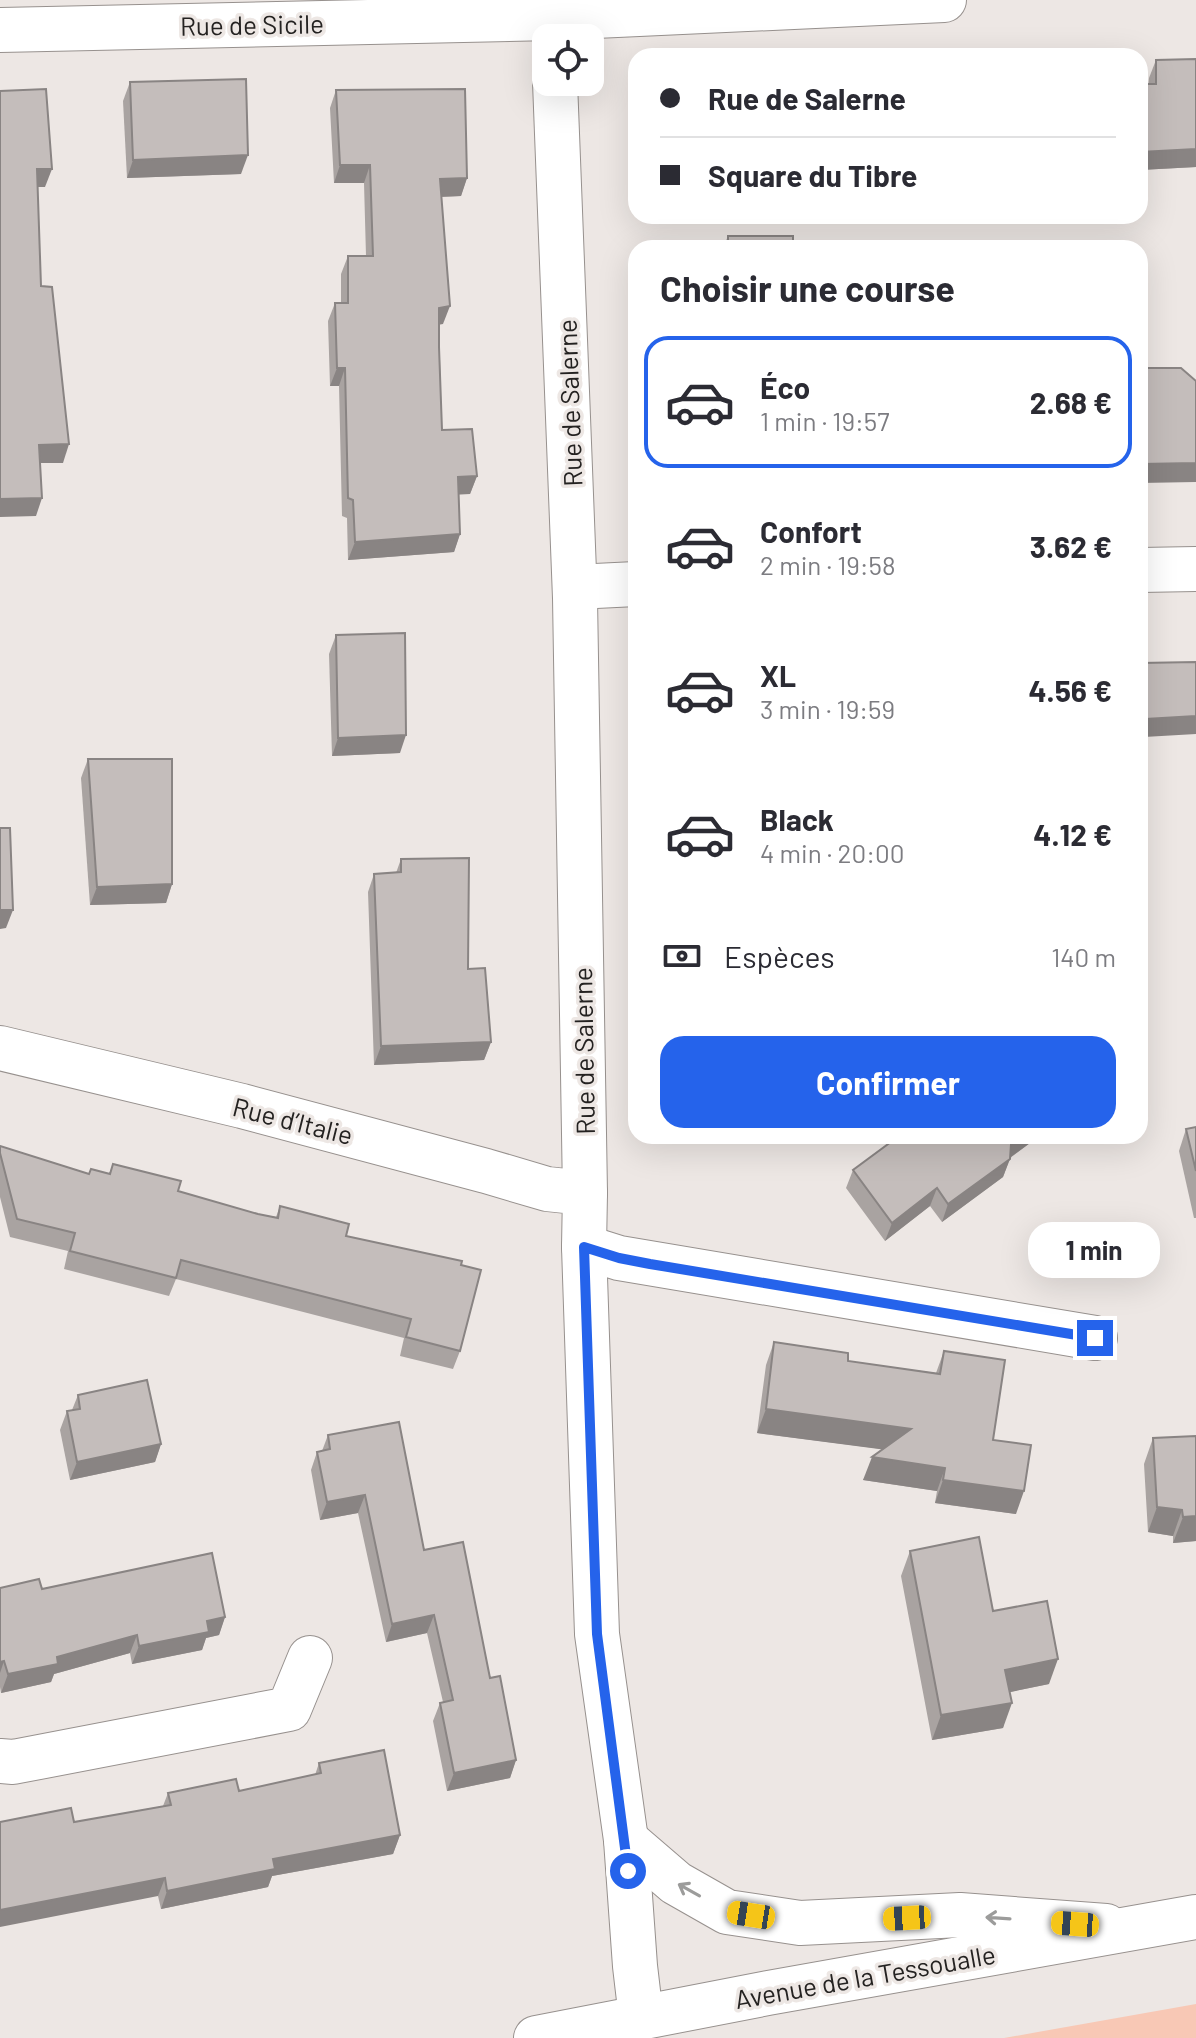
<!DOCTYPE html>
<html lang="fr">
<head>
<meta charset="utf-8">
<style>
	body { margin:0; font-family:Barlow,sans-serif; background:#f2f2f3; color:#2b2b33; height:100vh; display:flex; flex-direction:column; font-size:30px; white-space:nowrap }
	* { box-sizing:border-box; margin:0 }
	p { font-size:26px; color:#7c7c81 }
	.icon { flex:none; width:44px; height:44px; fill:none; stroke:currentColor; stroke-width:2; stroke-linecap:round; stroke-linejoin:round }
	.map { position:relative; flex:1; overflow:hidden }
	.sheet { position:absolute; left:628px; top:240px; width:520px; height:904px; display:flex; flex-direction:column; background:#fff; border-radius:24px; box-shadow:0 8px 32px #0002 }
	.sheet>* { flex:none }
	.hud { position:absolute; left:628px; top:48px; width:520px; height:176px; border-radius:24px; box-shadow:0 8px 32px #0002; display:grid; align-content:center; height:176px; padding:0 32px; background:#fff }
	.fabs { position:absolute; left:532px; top:24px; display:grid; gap:16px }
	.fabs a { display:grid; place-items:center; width:72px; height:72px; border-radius:16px; background:#fff; box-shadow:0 8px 32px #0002; font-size:40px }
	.end { position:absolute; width:36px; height:36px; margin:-18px; border:10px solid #2563eb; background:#fff; box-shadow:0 0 0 4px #fff }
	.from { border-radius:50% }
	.bubble { position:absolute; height:56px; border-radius:24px; background:#fff; box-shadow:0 8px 32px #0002; font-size:26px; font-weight:700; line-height:56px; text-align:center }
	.car { position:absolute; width:24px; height:48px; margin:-24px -12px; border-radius:10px; box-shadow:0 0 6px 2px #0007; background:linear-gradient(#f5c518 24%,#345 0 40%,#f5c518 0 76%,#345 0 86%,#f5c518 0) }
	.hud b { display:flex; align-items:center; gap:28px; height:76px; font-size:30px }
	.hud b+b { border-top:2px solid #e1e1e2 }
	.hud i { width:20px; height:20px; background:#2b2b33 }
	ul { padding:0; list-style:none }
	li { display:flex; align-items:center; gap:24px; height:132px; margin:0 16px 12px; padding:0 16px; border:4px solid transparent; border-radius:24px }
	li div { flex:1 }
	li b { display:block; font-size:30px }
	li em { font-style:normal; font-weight:700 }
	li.on { border-color:#2563eb }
	li>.icon { width:72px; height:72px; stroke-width:1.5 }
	h2 { padding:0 32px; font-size:36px; line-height:96px }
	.pay { display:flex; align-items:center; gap:20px; height:88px; padding:0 32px; font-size:30px }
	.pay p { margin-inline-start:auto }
	.button { display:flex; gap:16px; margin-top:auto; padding:16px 32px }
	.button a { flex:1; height:92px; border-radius:24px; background:#2563eb; color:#fff; font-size:32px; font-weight:700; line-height:92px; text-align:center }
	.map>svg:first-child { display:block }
	.green { fill:#f8c8b5 }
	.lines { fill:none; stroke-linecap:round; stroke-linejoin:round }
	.minor-casing { stroke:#97918e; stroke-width:46 }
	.tertiary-casing { stroke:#97918e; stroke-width:46 }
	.secondary-casing { stroke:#97918e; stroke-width:46 }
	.minor { stroke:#fff; stroke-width:44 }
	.tertiary { stroke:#fff; stroke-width:44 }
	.secondary { stroke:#fff; stroke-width:44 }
	.wall { fill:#a9a3a1 }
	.shaded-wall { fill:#898483 }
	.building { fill:#c4bdbb; stroke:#898483; stroke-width:2 }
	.oneway { stroke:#9c9c9b }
	.route { stroke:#2563eb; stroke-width:10 }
	.labels { text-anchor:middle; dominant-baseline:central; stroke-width:7; stroke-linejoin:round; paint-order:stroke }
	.street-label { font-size:26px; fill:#242221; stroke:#ede7e4 }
</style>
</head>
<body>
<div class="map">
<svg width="1196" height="2038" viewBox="0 0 1196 2038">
	<rect width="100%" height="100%" fill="#ede7e4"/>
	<path class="green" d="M1196,2004V2038H1004Z"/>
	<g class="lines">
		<g class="minor-casing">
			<g id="minor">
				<path d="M0,30L552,18L944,0"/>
				<path d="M555,82L575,598L585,1193"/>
				<path d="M1140,570L1196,569"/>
				<path d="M575,587L636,584"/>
				<path d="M584,1247L619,1258L1095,1338"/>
				<path d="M0,1761L13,1762L289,1709L310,1658"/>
			</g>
		</g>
		<g class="tertiary-casing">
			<g id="tertiary">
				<path d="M0,1048L242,1106L486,1171L547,1189L585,1193L584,1247L597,1634L626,1840L635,1966L641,2017"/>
				<path d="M626,1840L676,1883L727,1912L800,1923L960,1915L1106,1926"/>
			</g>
		</g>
		<g class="secondary-casing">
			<path id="secondary" d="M536,2038L768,1993L1196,1917"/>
		</g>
		<use href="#minor" class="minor"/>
		<use href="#tertiary" class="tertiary"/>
		<use href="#secondary" class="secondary"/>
	</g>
	<g class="wall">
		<path d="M1196,59V167L1140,170L1149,78L1156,60Z"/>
		<path d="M130,82L241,174L127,178L123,101Z"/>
		<path d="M336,90L467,178L461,196L442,197L443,324H439L442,430L477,476L470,494H459L460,534L454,552L348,560L347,518L342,516L339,386H330L328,321L335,303H341V274L348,256H366L364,183H334L330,108Z"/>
		<path d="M728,236L793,248H723Z"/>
		<path d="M336,635L400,753L332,756L329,654Z"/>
		<path d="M88,759L172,884L166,903L90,905L81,778Z"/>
		<path d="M401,859L468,969L491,1042L484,1060L374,1065L368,892L374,874L396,873Z"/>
		<path d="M1196,1127V1218H1194L1179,1151L1186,1129Z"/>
		<path d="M899,1136H1033L1030,1143L1010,1158L1003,1177L942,1222L930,1206L885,1241L846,1188L853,1170Z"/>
		<path d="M0,1146L89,1174H109L113,1164L178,1191L258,1214L276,1217L280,1206L346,1236L461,1265L460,1351L453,1369L400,1356L404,1338L176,1279L169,1296L64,1269L68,1251L10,1237L0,1197Z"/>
		<path d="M774,1342L848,1361L936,1373L944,1351L993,1440L1016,1514L935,1503L937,1491L863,1480L882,1449L757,1433L766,1365Z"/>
		<path d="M78,1395L161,1444L155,1462L70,1480L60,1430L67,1411L72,1410Z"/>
		<path d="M328,1435L424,1550L490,1678L516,1760L510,1778L447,1791L433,1721L440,1703L443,1702L427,1633L386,1642L358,1513L320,1520L311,1470L317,1452L322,1451Z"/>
		<path d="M1153,1438L1196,1541L1173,1543V1536L1148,1532L1144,1464Z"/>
		<path d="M910,1551L993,1611L1049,1684L1010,1692L1003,1728L932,1740L901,1576Z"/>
		<path d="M0,1588L42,1589L225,1617L219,1635L206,1638L202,1650L132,1664L130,1653L54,1674L51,1682L1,1693L0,1687Z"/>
		<path d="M319,1763L400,1835L393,1854L272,1876L268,1887L161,1909L158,1896L74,1822L163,1806L168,1793L239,1791L315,1775Z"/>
	</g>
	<g class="shaded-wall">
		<path d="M1196,149V167L1140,170V152Z"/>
		<path d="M248,155L241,174L127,178L133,160Z"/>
		<path d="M340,165H370L364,183H334Z"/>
		<path d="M37,169H52L45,187H31Z"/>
		<path d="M467,178L461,196L434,197L440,179Z"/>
		<path d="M450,306L443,324L432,326L439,308Z"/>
		<path d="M337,368H345L339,386H330Z"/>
		<path d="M69,444L63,463H33L39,445Z"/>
		<path d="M1196,463V482L1140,483V464Z"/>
		<path d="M477,476L470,494L451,495L458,477Z"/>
		<path d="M42,498L36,516L0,517V499Z"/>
		<path d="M460,534L454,552L348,560L355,542Z"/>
		<path d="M1196,716V734L1144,737L1140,748V730L1146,719Z"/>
		<path d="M406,735L400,753L332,756L338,738Z"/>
		<path d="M172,884L166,903L90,905L97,887Z"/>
		<path d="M0,910H13L6,928L0,929Z"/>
		<path d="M491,1042L484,1060L374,1065L381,1046Z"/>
		<path d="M1022,1136H1033L1030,1143L1004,1162L1011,1144Z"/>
		<path d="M1010,1159L1003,1177L942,1222L948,1204Z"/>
		<path d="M937,1188L930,1206L885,1241L892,1223Z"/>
		<path d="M766,1409L911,1429L902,1452L757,1433Z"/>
		<path d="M161,1444L155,1462L70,1480L77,1462Z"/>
		<path d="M872,1457L945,1468L937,1491L863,1480Z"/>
		<path d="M943,1480L1024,1491L1016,1514L935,1503Z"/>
		<path d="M365,1495L358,1513L320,1520L327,1502Z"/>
		<path d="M1157,1507L1182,1510L1173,1536L1148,1532Z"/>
		<path d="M1196,1516V1541L1173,1543L1183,1517Z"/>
		<path d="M434,1615L427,1633L386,1642L392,1624Z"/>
		<path d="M225,1617L219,1635L206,1638L202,1650L132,1664L139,1646L207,1621Z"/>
		<path d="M137,1635L130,1653L54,1674L51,1682L1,1693L8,1674L57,1657Z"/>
		<path d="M1058,1659L1049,1684L996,1695L1005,1670Z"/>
		<path d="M4,1661L0,1673V1662Z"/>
		<path d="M1012,1703L1003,1728L932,1740L941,1715Z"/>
		<path d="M516,1760L510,1778L447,1791L454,1773Z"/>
		<path d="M400,1835L393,1854L272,1876L268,1887L161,1909L167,1891L273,1859Z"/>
		<path d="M165,1878L158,1896L0,1927V1910Z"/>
	</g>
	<g class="building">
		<path d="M1196,59V149L1140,152V84H1156V60Z"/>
		<path d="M246,79L248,155L133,160L130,82Z"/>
		<path d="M46,89L52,169H37L41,286L52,287L69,444L39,445L42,498L0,499V91Z"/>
		<path d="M465,89L467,178L440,179L450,306L439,308V347L442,430L472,429L477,476L458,477L460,534L355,542L353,500L348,498L345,368H337L335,303H348V256H373L370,165H340L336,90Z"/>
		<rect x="728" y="236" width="65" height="12"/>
		<path d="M1140,368H1181L1196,381V463L1140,464Z"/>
		<path d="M405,633L406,735L338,738L336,635Z"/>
		<path d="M1196,662V716L1146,719V730H1140V663Z"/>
		<path d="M88,759H172V884L97,887Z"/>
		<path d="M0,828H10L13,910H0Z"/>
		<path d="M469,858L468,969L485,968L491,1042L381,1046L374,874L401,872V859Z"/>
		<path d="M1196,1127V1171L1186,1129Z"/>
		<path d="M899,1136H1022L1011,1144L1010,1159L948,1204L937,1188L892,1223L853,1170Z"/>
		<path d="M0,1146L89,1174L91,1169L110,1174L113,1164L181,1181L178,1191L258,1214L278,1218L280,1206L349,1224L346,1236L462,1261L461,1265L481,1270L460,1351L406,1337L411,1319L181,1260L176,1278L70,1251L75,1233L17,1219L0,1153Z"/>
		<path d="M774,1342L848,1353V1361L940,1374L944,1351L1005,1360L993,1440L1031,1445L1024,1491L943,1480L945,1468L872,1457L911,1429L766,1409Z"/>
		<path d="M147,1380L161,1444L77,1462L67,1411L80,1409L78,1395Z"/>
		<path d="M399,1422L424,1550L463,1542L490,1678L500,1676L516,1760L454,1773L440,1703L453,1700L434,1615L392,1624L365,1495L327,1502L317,1452L330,1449L328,1435Z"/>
		<path d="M1196,1436V1516L1183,1517L1182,1510L1157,1507L1153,1438Z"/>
		<path d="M979,1537L993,1611L1047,1601L1058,1659L1005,1670L1012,1703L941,1715L910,1551Z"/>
		<path d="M212,1553L225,1617L207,1621L209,1632L139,1646L137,1635L57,1657L58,1664L8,1674L4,1661L0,1662V1588L39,1579L42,1589Z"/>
		<path d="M384,1750L400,1835L273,1859L275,1869L167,1891L165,1878L0,1910V1822L71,1808L74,1822L171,1805L168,1793L236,1779L239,1791L321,1773L319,1763Z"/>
	</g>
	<defs><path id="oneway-shaft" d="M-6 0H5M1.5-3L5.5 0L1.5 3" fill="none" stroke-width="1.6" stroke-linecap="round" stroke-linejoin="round" transform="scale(2)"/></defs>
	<g class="oneway">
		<use href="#oneway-shaft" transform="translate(689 1890) rotate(-151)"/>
		<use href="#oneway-shaft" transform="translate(998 1918) rotate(-176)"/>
	</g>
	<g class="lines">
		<path class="route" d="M628,1871L597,1634L584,1247L619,1258L650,1264L1095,1338"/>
	</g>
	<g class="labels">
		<g class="street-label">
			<text transform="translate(252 24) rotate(-1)">Rue de Sicile</text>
			<text transform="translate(569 403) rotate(-92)">Rue de Salerne</text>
			<text transform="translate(583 1051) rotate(-91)">Rue de Salerne</text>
			<text transform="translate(293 1120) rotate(14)">Rue d’Italie</text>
			<text transform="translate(865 1976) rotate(-10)">Avenue de la Tessoualle</text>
		</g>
	</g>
</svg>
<div class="fabs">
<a><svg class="icon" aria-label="locate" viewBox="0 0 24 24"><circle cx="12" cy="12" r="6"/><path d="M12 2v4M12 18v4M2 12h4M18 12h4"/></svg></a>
</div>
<i class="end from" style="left:628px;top:1871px"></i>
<i class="end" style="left:1095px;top:1338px"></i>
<div class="bubble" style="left:1028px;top:1222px;width:132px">1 min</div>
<i class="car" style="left:751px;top:1915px;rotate:279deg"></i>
<i class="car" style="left:907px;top:1918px;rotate:267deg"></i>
<i class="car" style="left:1075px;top:1924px;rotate:274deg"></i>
<div class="hud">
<b><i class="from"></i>Rue de Salerne</b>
<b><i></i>Square du Tibre</b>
</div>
<section class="sheet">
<h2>Choisir une course</h2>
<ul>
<li class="on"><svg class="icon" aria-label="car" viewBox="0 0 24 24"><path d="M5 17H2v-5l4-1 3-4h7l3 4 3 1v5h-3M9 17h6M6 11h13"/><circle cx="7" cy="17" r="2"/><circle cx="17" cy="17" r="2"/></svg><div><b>Éco</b><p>1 min · 19:57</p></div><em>2.68 €</em></li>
<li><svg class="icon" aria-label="car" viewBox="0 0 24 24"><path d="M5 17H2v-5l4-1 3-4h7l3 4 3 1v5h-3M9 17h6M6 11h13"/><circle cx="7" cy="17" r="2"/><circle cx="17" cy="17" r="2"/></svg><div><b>Confort</b><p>2 min · 19:58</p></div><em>3.62 €</em></li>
<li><svg class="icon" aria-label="car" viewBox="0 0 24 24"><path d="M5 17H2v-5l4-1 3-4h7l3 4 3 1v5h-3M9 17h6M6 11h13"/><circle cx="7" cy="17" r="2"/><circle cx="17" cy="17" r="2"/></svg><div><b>XL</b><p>3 min · 19:59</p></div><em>4.56 €</em></li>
<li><svg class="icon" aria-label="car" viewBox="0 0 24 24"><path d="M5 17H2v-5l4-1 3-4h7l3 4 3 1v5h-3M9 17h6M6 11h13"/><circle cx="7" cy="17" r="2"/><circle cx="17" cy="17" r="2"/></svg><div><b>Black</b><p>4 min · 20:00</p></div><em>4.12 €</em></li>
</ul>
<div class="pay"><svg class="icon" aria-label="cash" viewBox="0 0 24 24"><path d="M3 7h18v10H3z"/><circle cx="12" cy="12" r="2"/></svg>Espèces<p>140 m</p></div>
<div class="button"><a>Confirmer</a></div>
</section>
</div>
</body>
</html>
